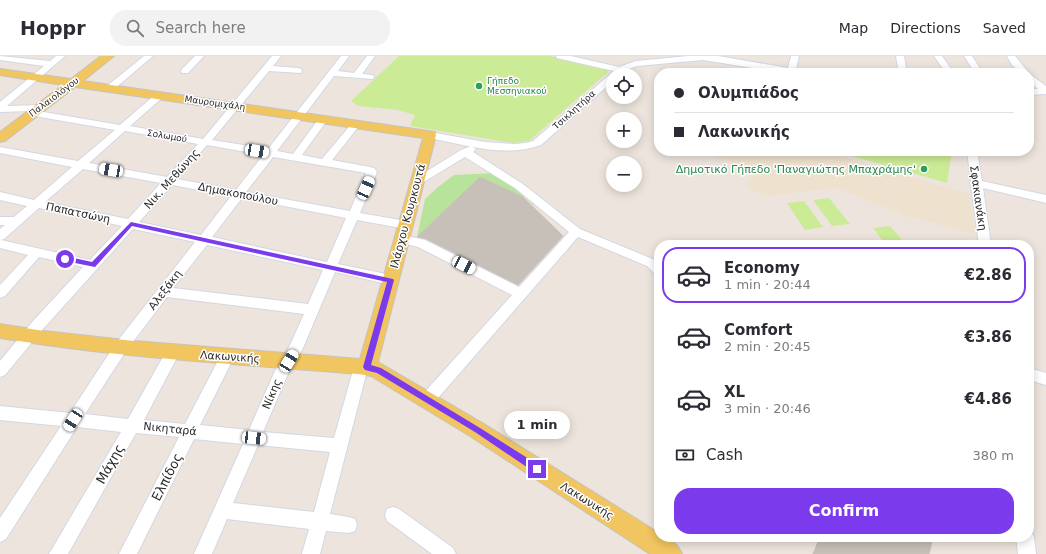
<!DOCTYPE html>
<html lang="en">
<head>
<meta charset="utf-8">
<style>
	body { margin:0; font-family:"DejaVu Sans",sans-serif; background:#f2f2f3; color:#2b2b33; height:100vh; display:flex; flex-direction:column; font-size:15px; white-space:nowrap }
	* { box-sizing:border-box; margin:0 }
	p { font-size:13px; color:#7c7c81 }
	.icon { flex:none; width:22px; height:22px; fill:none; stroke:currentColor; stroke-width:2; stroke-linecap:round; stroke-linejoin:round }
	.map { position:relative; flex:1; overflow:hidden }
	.side { position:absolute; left:654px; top:184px; width:380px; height:302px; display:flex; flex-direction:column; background:#fff; border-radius:16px; box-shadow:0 2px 10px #0003 }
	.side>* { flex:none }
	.guide { position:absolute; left:654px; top:12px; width:380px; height:88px; border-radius:16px; box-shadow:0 2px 10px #0003; display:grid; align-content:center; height:88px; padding:0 20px; background:#fff }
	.fabs { position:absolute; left:606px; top:12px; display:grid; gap:8px }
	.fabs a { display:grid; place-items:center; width:36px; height:36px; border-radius:50%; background:#fff; box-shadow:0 2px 10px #0003; font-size:20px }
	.end { position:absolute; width:18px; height:18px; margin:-9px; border:5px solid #7c3aed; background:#fff; box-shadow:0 0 0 2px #fff }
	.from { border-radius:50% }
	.bubble { position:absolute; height:28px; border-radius:14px; background:#fff; box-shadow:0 2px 10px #0003; font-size:13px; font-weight:700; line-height:28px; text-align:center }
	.car { position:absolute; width:12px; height:24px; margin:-12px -6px; border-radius:5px; box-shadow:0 0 3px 1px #0007; background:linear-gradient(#fff 24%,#345 0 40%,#fff 0 76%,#345 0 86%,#fff 0) }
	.guide b { display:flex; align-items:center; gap:14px; height:38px; font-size:15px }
	.guide b+b { border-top:1px solid #e1e1e2 }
	.guide i { width:10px; height:10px; background:#2b2b33 }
	ul { padding:7px 0 0; list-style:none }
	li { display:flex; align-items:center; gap:12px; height:56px; margin:0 8px 6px; padding:0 12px; border:2px solid transparent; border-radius:16px }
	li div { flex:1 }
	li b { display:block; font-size:15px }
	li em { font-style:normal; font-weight:700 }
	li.active { border-color:#7c3aed }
	li>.icon { width:36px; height:36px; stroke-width:1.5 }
	.pay { display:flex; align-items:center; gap:10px; height:44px; padding:0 20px; font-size:15px }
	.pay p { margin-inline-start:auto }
	.button { display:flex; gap:8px; margin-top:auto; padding:8px 20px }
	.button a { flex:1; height:46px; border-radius:16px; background:#7c3aed; color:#fff; font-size:16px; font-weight:700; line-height:46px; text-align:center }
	header { display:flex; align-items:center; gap:24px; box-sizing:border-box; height:56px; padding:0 20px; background:#fff; border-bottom:1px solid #e1e1e2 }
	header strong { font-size:19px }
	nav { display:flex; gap:22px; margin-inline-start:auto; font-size:14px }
	.search { width:280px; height:36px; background:#f2f2f3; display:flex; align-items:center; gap:10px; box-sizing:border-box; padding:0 14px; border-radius:16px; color:#7c7c81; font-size:15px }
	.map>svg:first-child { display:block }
	.education { fill:#eee1cd }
	.green { fill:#b8e39a }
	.pitch { fill:#cceb96 }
	.building { fill:#c6c0b9; stroke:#c8c1b7 }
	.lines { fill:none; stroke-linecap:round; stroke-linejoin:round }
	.minor-casing { stroke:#d3d7e4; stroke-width:2 }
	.major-casing { stroke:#c4c4c4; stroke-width:2 }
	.minor { fill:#fff; fill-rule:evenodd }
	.major { fill:#f1c55f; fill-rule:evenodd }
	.route { fill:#7c3aed }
	.leisure-dot { fill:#2e9e5b; stroke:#fff; stroke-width:1.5 }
	.labels { text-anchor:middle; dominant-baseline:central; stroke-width:3; stroke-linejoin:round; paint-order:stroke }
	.far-leisure-label { font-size:9px; fill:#27864d; stroke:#fff; text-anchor:start }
	.far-street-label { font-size:9px; fill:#2b2b2b; stroke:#fff }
	.leisure-label { font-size:11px; fill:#27864d; stroke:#fff; text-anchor:end }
	.street-label { font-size:11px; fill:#2b2b2b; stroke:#fff }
	.near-street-label { font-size:13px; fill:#2b2b2b; stroke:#fff }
</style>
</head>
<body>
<header>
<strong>Hoppr</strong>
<div class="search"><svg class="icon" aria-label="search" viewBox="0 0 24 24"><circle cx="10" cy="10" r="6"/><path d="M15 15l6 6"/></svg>Search here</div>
<nav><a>Map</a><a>Directions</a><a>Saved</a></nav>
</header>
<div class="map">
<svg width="1046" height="498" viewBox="0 0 1046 498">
	<rect width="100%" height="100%" fill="#ede5dd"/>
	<path class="education" d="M718,95H846L844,101L969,138L975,178L906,160L837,132L768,140L745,131L756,115L716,101Z"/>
	<path class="green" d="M493,117L525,138L535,148L533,149L526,142L480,121L417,181L425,143L438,131L454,119Z"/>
	<g class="pitch">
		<path d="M399,0H551L603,12L607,14L608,16L529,85L513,87L410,70L415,59L398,54L358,50L351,45Z"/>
		<path d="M853,95H952L947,127L852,100Z"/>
		<path d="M829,142L850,168L832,170L813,144Z"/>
		<path d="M804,145L823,171L805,174L787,147Z"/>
		<path d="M890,170L906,189H886L873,172Z"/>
	</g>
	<g class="building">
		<path d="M480,121L523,141L563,180L518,229L426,183L417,181Z"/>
		<path d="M820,481H933L929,498H813Z"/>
	</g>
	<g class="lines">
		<g class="minor-casing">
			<g id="minor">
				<path d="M0,0L50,5L56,0H65L7,50L41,49L46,52L44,54L38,55L120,69L157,37H163L165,39L163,41L130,70L203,83L272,0H281L273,10L298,12L301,13L302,15L301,17L269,15L212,84L268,93L341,0H349L338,15L354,17L367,0H375L362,18L373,19L374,21L373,23L334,20L277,95L293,98L320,61L323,60L328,63L302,99L322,103L353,66H359L361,68L359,70L332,104L370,111L374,112L377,116L360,157L406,165L410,166L412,169L410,172L406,173L357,164L338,208L391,219L395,221L397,224L395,227L391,229L335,216L303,292L287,320L263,376L334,382L354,311L356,307L361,305L366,307L368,311L330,458L349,461L355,463L357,469L355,475L349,477L326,475L320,498H302L309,473L227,463L212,498H194L243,388L194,383L137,498H119L179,381L136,377L68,498H49L121,376L77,371L6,483L0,486V462L61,370L0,364V350L70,357L116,287L195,186L133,173L43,273L5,319L0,321V305L33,265L83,211L39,201L5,240L0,242V229L28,199L0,192V173L5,169H0V161H14L27,150L0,144V136L34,144L72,111L0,97V91L78,105L115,74L34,60L31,59L29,57L31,55L0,56V46L44,10L0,4ZM125,75L198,88L167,121L89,107ZM207,89L263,99L236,134L177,123ZM273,101L366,117L350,155L246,136ZM83,113L161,127L128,163L45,146ZM172,129L231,140L201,179L139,166ZM242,142L346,162L327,206L212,181ZM39,152L122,170L90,204L1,184L4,183ZM207,189L323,214L308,248L173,232ZM167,241L304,258L290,289L274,317L249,374L200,369L234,301L232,297L227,295L222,297L185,368L144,364L180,296L178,292L173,290L168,292L128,363L85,358L126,295ZM258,389L330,396L314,456L233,447Z"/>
				<path d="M144,0H153L113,34H107L105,32L107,30Z"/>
				<path d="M195,0H204L188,17H182L181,15L182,13Z"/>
				<path d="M556,0H571L619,11L636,5L688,0H718L788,12L791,0H799L796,14L802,15L803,17H785L703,4L637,10L626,14L620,19H613V25L541,89C505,102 465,89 430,82L425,79L430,76L485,86L515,88L526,87L533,85L614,15L557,2Z"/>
				<path d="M896,0H904L907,17H899Z"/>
				<path d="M934,0H942L954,17H946Z"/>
				<path d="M964,0H972L983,17H975Z"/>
				<path d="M1007,0H1015L1030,18L1046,30V38L1029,39V33H1038L1029,25V17H1021L1012,9Z"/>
				<path d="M471,90L476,93L473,96L523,128L580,173L655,204L659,207V220L655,218L647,210L578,181L432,349L427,350L422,349L420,344L422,339L512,239L418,191L398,186L396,183L398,180L402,179L425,184L519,231L569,176L515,132L465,101L422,127H414L413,125L414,123L461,94Z"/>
				<path d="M967,95H977L982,125L1046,139V147L983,132L991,189H979L971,130L970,127L971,125Z"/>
				<path d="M1029,312L1046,317V329L1029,324Z"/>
				<path d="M393,451L399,453L453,492L456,498H432L387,465L385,459L387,453Z"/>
				<path d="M1029,474L1031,475L1034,481L1036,498H1018L1016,481H1029Z"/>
			</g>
		</g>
		<g class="major-casing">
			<path id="major" d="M101,0H114L83,25L435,76L436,79L378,306L484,368L659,477V481C670,481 678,488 682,498H650L470,380L371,320L358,318C238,308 119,302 0,282V268L44,275L134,285L360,303L423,82L75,31L5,85L0,86V76L63,29L0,19V13L71,23Z"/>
		</g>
		<use href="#minor" class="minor"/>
		<use href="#major" class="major"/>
	</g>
	<path class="route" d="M131,166L393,223L394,224L371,309L381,312L480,372L540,410V416H534L475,376L377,317L365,314L363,311L387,226L132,170L95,211L65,205L62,203L65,200L92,206Z"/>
	<g class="leisure-dot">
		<circle cx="479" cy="30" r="4"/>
		<circle cx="924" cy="113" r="4"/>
	</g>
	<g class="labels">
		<g class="far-leisure-label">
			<text x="487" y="25">Γήπεδο<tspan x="487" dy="10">Μεσσηνιακού</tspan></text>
		</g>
		<g class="far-street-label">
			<text transform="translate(54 41) rotate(-37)">Παλαιολόγου</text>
			<text transform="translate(215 47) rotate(8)">Μαυρομιχάλη</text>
			<text transform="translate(574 54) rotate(-42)">Τσικλητήρα</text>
			<text transform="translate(167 80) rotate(10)">Σολωμού</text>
		</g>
		<g class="leisure-label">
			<text x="916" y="113">Δημοτικό Γήπεδο 'Παναγιώτης Μπαχράμης'</text>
		</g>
		<g class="street-label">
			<text transform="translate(172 123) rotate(-48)">Νικ. Μεθώνης</text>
			<text transform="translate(238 138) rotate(11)">Δημακοπούλου</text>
			<text transform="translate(978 142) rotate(82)">Σφακιανάκη</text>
			<text transform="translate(78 157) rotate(12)">Παπατσώνη</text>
			<text transform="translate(408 160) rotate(-75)">Ιλάρχου Κουρκουτά</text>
			<text transform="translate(165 234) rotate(-53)">Αλεξάκη</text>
			<text transform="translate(230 301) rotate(4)">Λακωνικής</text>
			<text transform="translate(272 338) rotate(-67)">Νίκης</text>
			<text transform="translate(170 373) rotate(6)">Νικηταρά</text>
			<text transform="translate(587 445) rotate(32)">Λακωνικής</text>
		</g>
		<g class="near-street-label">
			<text transform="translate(110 408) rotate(-61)">Μάχης</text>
			<text transform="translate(167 421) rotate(-63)">Ελπίδος</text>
		</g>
	</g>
</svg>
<div class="fabs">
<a><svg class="icon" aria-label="locate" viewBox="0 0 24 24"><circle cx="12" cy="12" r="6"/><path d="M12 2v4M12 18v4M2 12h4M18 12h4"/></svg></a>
<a>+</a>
<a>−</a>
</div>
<i class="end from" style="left:65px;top:203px"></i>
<i class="end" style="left:537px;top:413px"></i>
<div class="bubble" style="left:504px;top:355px;width:66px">1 min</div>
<i class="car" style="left:257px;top:95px;rotate:100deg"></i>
<i class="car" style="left:111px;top:114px;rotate:280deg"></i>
<i class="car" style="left:366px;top:132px;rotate:24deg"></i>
<i class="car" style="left:464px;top:209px;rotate:117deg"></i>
<i class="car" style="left:289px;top:305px;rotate:32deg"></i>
<i class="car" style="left:73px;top:364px;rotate:213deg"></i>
<i class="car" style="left:254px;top:382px;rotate:96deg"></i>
<div class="guide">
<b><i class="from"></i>Ολυμπιάδος</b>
<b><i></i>Λακωνικής</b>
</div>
<section class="side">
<ul>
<li class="active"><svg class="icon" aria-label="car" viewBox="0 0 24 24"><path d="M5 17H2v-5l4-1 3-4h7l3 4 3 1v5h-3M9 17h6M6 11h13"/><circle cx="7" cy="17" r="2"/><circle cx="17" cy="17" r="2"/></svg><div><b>Economy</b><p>1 min · 20:44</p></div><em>€2.86</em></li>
<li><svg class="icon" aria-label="car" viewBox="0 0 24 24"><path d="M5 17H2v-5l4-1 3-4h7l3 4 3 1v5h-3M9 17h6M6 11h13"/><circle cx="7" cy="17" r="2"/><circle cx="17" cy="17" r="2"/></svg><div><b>Comfort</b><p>2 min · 20:45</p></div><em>€3.86</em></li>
<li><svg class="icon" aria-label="car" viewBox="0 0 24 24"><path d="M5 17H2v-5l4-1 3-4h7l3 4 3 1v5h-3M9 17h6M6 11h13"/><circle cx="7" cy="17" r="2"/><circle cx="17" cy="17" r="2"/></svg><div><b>XL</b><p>3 min · 20:46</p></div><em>€4.86</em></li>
</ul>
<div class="pay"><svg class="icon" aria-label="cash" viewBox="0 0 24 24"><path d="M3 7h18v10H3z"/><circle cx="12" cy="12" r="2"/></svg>Cash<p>380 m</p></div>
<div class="button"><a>Confirm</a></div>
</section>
</div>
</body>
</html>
